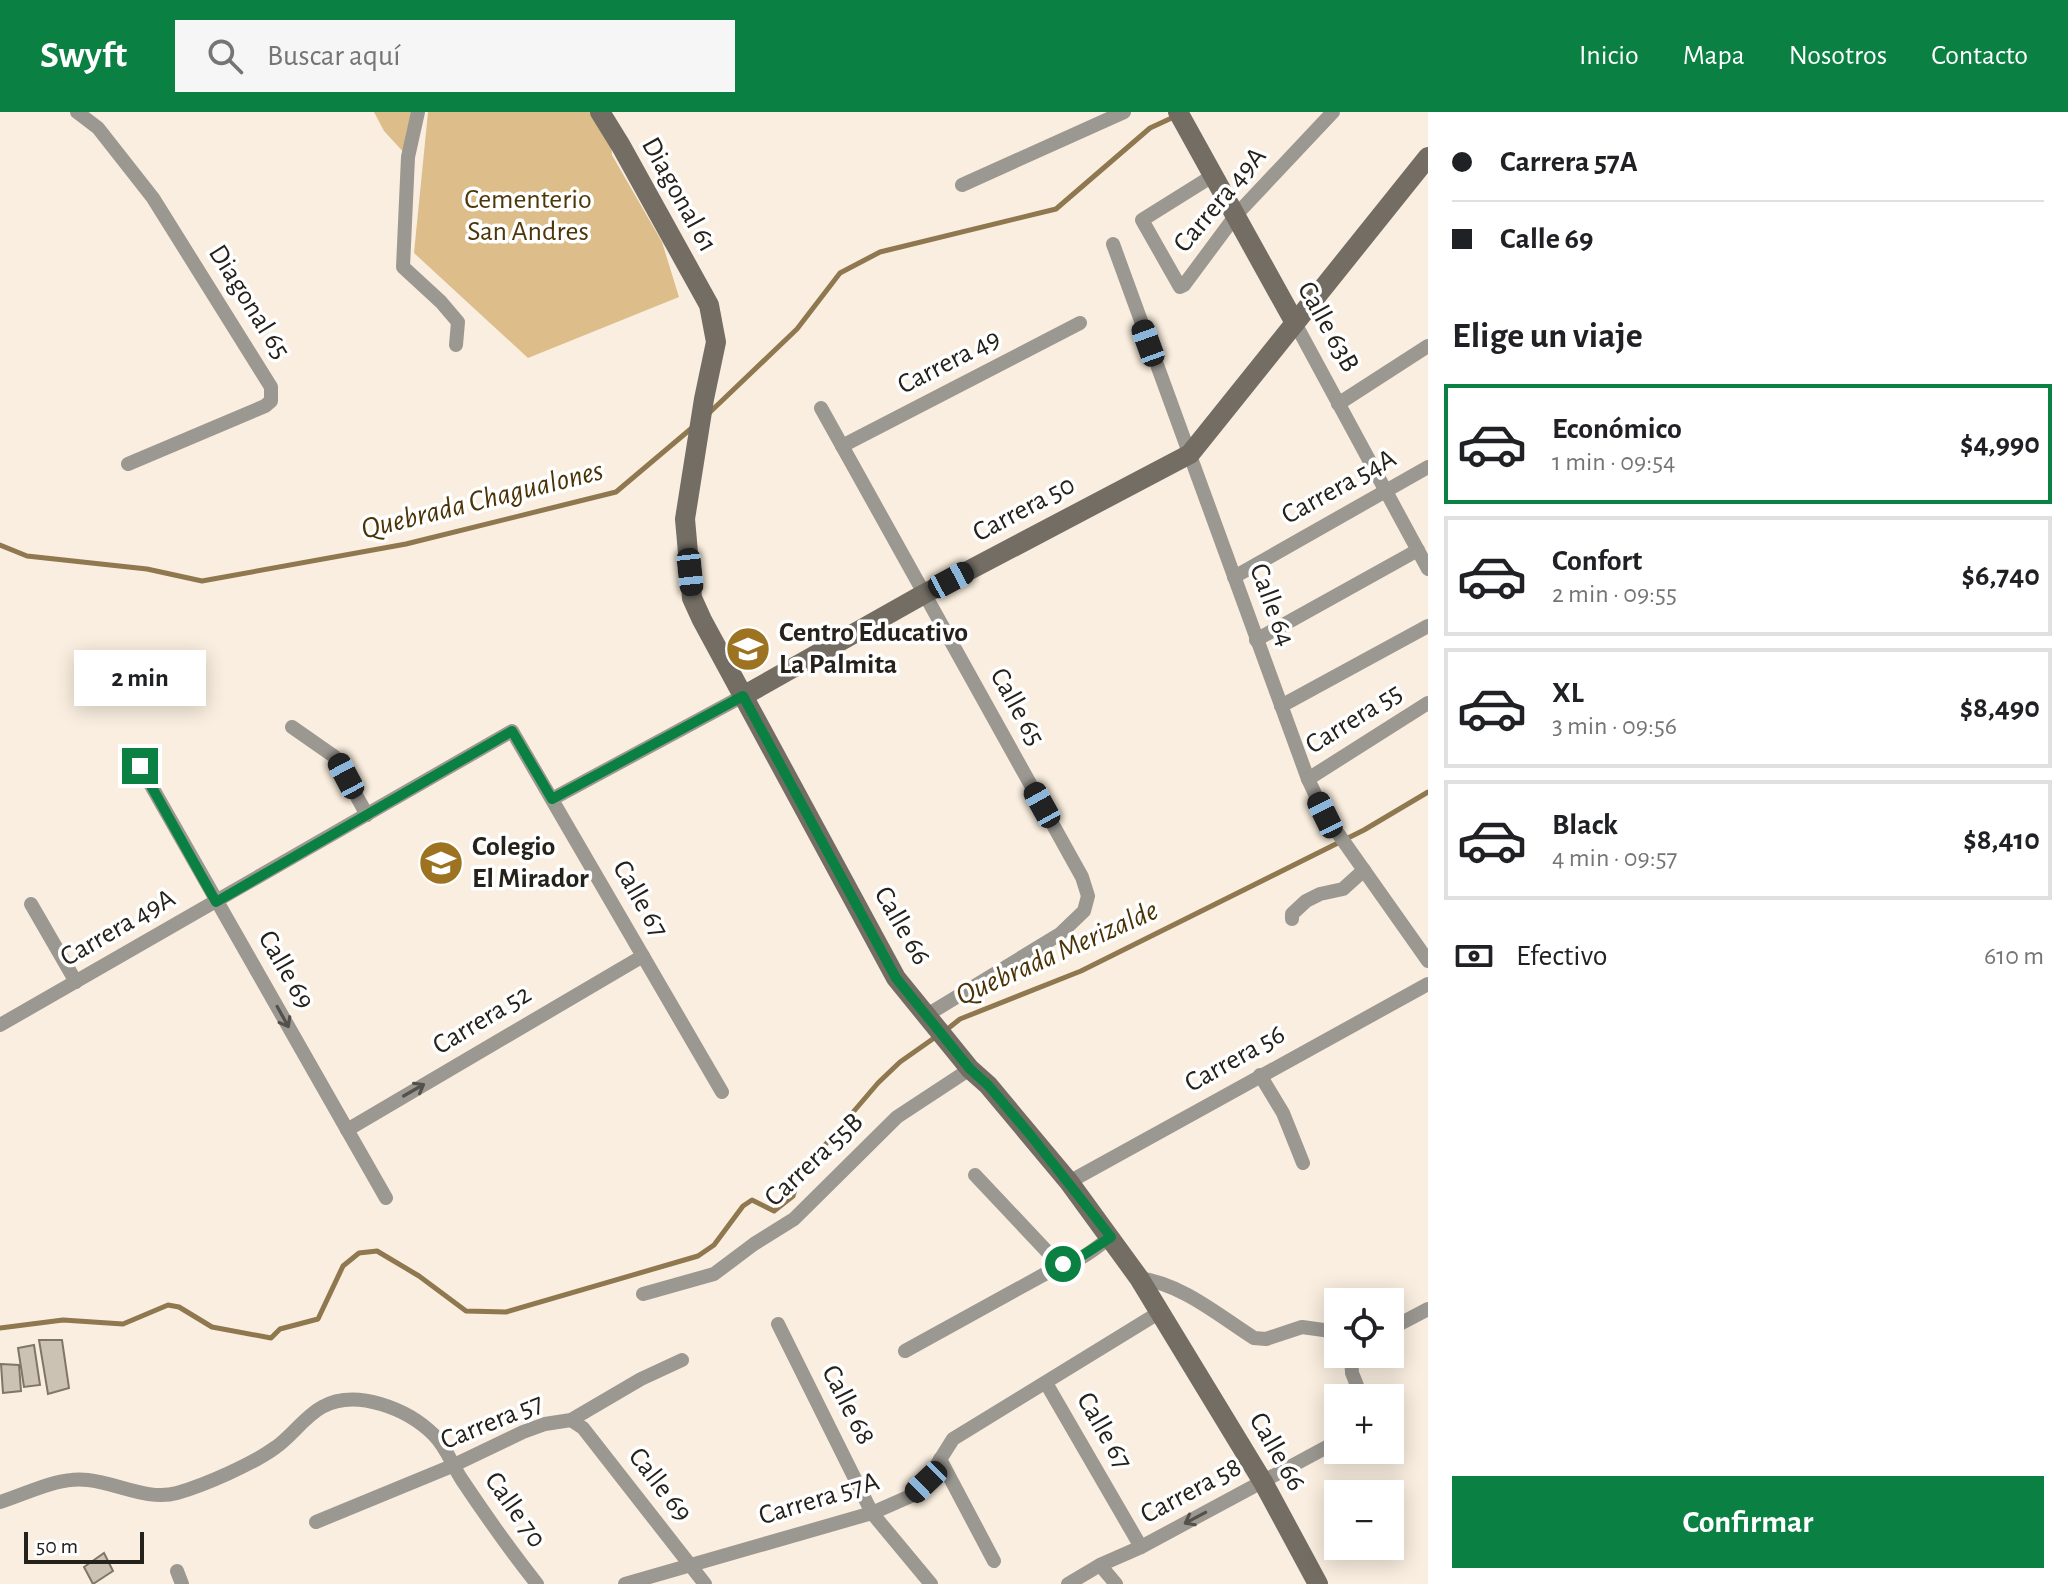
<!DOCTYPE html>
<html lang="es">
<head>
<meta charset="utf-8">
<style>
	body { margin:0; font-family:"Alegreya Sans",sans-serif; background:#f6f6f6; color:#202124; height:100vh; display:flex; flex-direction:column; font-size:30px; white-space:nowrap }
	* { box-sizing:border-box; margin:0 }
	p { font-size:26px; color:#757577 }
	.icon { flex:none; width:44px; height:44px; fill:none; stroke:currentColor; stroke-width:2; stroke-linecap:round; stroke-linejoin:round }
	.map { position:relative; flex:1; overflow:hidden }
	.details { display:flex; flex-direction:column; background:#fff; width:640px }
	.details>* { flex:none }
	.banner { display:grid; align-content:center; height:176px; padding:0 24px; background:#fff }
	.buttons { position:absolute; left:1324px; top:1176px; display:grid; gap:16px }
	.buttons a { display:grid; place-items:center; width:80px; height:80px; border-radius:0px; background:#fff; box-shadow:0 4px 20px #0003; font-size:40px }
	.scale { position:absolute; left:24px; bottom:20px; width:120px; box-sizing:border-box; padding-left:8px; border:4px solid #25211b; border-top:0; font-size:22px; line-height:28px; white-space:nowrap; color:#25211b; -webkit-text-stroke:6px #fff; paint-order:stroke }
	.end { position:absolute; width:36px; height:36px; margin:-18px; border:10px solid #0b8043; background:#fff; box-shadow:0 0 0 4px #fff }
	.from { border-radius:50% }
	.bubble { position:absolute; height:56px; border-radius:0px; background:#fff; box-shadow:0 4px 20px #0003; font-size:26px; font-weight:700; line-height:56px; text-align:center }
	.car { position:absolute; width:24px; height:48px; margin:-24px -12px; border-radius:10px; box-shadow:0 0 6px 2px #0007; background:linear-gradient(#222 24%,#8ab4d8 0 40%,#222 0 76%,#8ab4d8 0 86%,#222 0) }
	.banner b { display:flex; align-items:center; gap:28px; height:76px; font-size:30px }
	.banner b+b { border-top:2px solid #e0e0e0 }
	.banner i { width:20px; height:20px; background:#202124 }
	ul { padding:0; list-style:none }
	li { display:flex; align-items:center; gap:24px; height:120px; margin:0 16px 12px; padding:0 8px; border:4px solid #e0e0e0; border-radius:0px }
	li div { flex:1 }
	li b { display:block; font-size:30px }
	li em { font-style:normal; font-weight:700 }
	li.current { border-color:#0b8043 }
	li>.icon { width:72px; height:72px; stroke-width:1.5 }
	h2 { padding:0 24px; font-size:36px; line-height:96px }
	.pay { display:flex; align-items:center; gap:20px; height:88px; padding:0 24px; font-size:30px }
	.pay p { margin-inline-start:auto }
	.primary-button { display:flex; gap:16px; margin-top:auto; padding:16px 24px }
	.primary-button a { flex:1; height:92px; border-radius:0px; background:#0b8043; color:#fff; font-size:32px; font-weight:700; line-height:92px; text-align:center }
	header { display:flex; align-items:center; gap:48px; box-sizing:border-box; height:112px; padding:0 40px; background:#0b8043; color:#fff }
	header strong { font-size:38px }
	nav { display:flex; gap:44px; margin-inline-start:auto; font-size:28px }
	.search { width:560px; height:72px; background:#f6f6f6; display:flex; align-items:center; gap:20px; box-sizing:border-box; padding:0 28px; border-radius:0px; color:#757577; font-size:30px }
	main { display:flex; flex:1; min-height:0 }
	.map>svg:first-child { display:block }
	.green { fill:#ddbe8b }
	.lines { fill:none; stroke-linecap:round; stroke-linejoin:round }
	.stream { stroke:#8f774f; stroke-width:5 }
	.building { fill:#ccc2b3; stroke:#7f7668; stroke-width:2 }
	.street { stroke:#9b9791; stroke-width:14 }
	.secondary { stroke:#736d64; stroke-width:20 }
	.oneway { stroke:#54504a }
	.route { stroke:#0b8043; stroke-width:10 }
	.labels { text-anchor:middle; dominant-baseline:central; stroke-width:7; stroke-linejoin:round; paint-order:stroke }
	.street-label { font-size:28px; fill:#25211b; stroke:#fff }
	.park-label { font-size:28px; fill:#4e3608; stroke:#fff }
	.poi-label { font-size:28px; font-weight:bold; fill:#25211b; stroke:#fff; text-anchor:start }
	.water-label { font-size:30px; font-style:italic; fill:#4b3305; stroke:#fff }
</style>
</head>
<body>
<header>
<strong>Swyft</strong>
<div class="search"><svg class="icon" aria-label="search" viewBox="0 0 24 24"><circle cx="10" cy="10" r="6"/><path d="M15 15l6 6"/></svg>Buscar aquí</div>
<nav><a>Inicio</a><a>Mapa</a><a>Nosotros</a><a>Contacto</a></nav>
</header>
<main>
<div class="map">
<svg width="1428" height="1472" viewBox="0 0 1428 1472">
	<rect width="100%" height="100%" fill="#f9eedf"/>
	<g class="green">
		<path d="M374,0H418L408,45L384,19Z"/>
		<path d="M428,0H598L611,20L612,43L662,130L679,185L528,246L414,141Z"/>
	</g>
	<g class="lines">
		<g class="stream">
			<path d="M707,303L797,217L840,161L880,140L1056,97L1150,16L1176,4"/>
			<path d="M0,433L27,444L147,457L202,469L406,432L616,380L693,315"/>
			<path d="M945,919L960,907L1081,859L1364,718L1428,680"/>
			<path d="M0,1216L63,1208L123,1212L168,1193L179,1195L212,1215L271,1226L280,1217L318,1207L343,1154L359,1141L377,1139L419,1164L466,1199L506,1200L698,1144L714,1133L743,1094L752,1088L774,1099L793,1084L802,1054L813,1047L878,971L900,950L937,924"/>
		</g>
	</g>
	<g class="building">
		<path d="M39,1228H62L69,1276L48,1282Z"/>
		<path d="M34,1233L40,1273L24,1275L18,1236Z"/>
		<path d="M1,1252L19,1253L21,1279L3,1281Z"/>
		<path d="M104,1441L113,1459L93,1472L84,1455Z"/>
	</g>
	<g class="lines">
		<g class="street">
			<path d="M77,0L98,16L153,86L271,275V289L265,294L128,352"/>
			<path d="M418,0L408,45L403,155L441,190L458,210L456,233"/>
			<path d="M1214,63L1142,108L1180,175L1184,173L1236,103L1333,0"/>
			<path d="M962,73L1124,0"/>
			<path d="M1113,132L1308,667L1325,703L1428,849"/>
			<path d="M1295,211L1428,457"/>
			<path d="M1338,292L1428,234"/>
			<path d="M821,296L1082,765L1088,784L1084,799L1060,822L927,903"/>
			<path d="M842,334L1080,211"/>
			<path d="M1234,465L1428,355"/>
			<path d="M1256,528L1418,438"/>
			<path d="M1281,594L1428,514"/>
			<path d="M292,615L335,645L367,703"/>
			<path d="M140,654L386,1086"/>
			<path d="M1308,667L1428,591"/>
			<path d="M552,687L743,584"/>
			<path d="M31,792L76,870"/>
			<path d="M1292,807V802L1306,789L1320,782L1343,777L1364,758"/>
			<path d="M0,913L512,619L722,980"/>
			<path d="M1260,963L1283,1001L1303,1051"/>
			<path d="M347,1018L643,844"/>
			<path d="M975,1063L1056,1149C1073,1158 1096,1135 1111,1125"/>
			<path d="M1069,1070L1428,872"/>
			<path d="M1139,1166C1182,1172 1218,1203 1254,1226L1266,1227L1302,1215L1338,1220"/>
			<path d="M643,1182L714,1162L754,1132L794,1107L897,1005L970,957"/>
			<path d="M778,1212L872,1401L931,1472"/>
			<path d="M1390,1217L1428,1197"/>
			<path d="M905,1239L1063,1152"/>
			<path d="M1351,1242L1352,1261L1362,1286"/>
			<path d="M1046,1271L1141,1435"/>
			<path d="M571,1308L583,1316L705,1472"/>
			<path d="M940,1347L994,1449"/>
			<path d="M0,1390C27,1382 58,1364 88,1368C117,1371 148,1389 177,1381C205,1373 253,1352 276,1335C292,1324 304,1305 322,1295C356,1276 408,1297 434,1323C447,1336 452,1353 462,1368C486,1404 510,1438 537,1472"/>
			<path d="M316,1410L452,1354L523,1320L545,1312L571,1308L641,1267L682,1248"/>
			<path d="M1100,1453L1116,1472"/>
			<path d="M177,1459L182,1472"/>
			<path d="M625,1472L872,1401L913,1383L926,1370L953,1327L1160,1200"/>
			<path d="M1068,1472L1100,1453L1141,1435L1338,1329"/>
		</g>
		<g class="secondary">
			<path d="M600,0L621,34L709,193L716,230L704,287L685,407L692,486L702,508L896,866L970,957L988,973L1069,1070L1139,1166L1263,1370L1318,1472"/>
			<path d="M1178,0L1295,211"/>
			<path d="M743,584L924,482L1190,342L1428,45"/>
		</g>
	</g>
	<defs><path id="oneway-shaft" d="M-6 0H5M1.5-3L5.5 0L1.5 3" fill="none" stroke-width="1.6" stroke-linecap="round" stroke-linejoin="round" transform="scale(2)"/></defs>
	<g class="oneway">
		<use href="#oneway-shaft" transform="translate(283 905) rotate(61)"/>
		<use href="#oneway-shaft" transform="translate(414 978) rotate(-30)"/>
		<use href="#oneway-shaft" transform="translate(1195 1406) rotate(152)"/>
	</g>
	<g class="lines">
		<path class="route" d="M140,654L216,790L512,619L552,687L743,584L896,866L970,957L988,973L1032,1025L1111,1125L1071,1151L1063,1152"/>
	</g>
	<defs>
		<g id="school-disc" transform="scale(2.3)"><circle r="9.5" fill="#9d7321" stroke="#fff"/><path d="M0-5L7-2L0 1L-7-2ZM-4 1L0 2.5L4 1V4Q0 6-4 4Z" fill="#fff"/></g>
	</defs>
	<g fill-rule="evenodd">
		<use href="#school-disc" x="748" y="537"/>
		<use href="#school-disc" x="441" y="751"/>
	</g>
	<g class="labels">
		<g class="street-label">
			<text transform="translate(679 83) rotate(61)">Diagonal 61</text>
			<text transform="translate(1220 88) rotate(-50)">Carrera 49A</text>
			<text transform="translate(249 190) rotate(58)">Diagonal 65</text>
			<text transform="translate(1328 215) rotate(61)">Calle 63B</text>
			<text transform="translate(949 250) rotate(-27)">Carrera 49</text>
			<text transform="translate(1339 375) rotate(-29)">Carrera 54A</text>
			<text transform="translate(1024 397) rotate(-28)">Carrera 50</text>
			<text transform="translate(1272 493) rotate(70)">Calle 64</text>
			<text transform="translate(1017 595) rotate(61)">Calle 65</text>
			<text transform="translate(1354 607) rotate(-32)">Carrera 55</text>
			<text transform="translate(640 787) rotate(60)">Calle 67</text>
			<text transform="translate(902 814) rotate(60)">Calle 66</text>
			<text transform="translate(118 816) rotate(-30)">Carrera 49A</text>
			<text transform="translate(286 858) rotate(60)">Calle 69</text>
			<text transform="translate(482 908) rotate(-31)">Carrera 52</text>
			<text transform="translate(1235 947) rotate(-29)">Carrera 56</text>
			<text transform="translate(814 1048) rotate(-43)">Carrera 55B</text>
			<text transform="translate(848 1293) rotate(63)">Calle 68</text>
			<text transform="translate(492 1310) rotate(-22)">Carrera 57</text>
			<text transform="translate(1104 1319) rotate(60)">Calle 67</text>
			<text transform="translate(1277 1340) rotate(60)">Calle 66</text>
			<text transform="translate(660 1373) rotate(52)">Calle 69</text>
			<text transform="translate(1191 1379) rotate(-28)">Carrera 58</text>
			<text transform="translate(819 1387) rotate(-17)">Carrera 57A</text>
			<text transform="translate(515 1398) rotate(55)">Calle 70</text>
		</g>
		<g class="park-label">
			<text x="528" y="88">Cementerio<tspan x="528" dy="32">San Andres</tspan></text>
		</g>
		<g class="poi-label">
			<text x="779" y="521">Centro Educativo<tspan x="779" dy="32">La Palmita</tspan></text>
			<text x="472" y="735">Colegio<tspan x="472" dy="32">El Mirador</tspan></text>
		</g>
		<g class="water-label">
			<text transform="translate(482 388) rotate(-14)">Quebrada Chagualones</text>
			<text transform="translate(1057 841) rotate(-24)">Quebrada Merizalde</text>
		</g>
	</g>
</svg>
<div class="buttons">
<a><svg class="icon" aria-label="locate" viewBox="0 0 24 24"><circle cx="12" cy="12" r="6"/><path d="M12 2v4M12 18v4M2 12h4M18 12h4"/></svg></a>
<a>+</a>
<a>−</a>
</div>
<div class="scale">50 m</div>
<i class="end from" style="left:1063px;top:1152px"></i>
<i class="end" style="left:140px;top:654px"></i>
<div class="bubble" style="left:74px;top:538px;width:132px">2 min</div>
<i class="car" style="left:1148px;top:231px;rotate:340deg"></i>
<i class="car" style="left:690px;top:460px;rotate:174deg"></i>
<i class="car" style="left:951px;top:468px;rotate:62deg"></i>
<i class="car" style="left:346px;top:664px;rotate:332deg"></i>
<i class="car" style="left:1042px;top:693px;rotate:331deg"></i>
<i class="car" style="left:1325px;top:703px;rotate:334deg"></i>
<i class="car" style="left:926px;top:1370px;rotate:226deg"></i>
</div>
<section class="details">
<div class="banner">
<b><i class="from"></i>Carrera 57A</b>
<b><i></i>Calle 69</b>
</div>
<h2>Elige un viaje</h2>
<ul>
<li class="current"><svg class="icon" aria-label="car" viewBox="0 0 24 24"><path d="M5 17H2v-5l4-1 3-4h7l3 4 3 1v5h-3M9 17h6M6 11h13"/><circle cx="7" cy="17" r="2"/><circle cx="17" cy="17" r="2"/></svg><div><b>Económico</b><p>1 min · 09:54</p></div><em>$4,990</em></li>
<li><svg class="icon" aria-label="car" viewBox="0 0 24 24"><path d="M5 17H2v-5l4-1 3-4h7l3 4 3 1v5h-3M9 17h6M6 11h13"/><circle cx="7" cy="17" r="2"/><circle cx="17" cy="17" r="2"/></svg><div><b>Confort</b><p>2 min · 09:55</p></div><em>$6,740</em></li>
<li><svg class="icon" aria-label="car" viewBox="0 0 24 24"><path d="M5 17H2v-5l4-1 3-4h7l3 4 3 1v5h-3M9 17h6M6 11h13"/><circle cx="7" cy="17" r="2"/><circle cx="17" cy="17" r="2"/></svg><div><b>XL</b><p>3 min · 09:56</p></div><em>$8,490</em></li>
<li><svg class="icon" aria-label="car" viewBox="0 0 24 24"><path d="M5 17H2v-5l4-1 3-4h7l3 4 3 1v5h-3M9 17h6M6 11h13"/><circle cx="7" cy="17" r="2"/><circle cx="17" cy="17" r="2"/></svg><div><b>Black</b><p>4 min · 09:57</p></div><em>$8,410</em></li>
</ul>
<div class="pay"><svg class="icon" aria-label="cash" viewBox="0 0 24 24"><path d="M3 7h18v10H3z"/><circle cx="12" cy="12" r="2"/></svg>Efectivo<p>610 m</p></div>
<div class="primary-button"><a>Confirmar</a></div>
</section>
</main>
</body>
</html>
